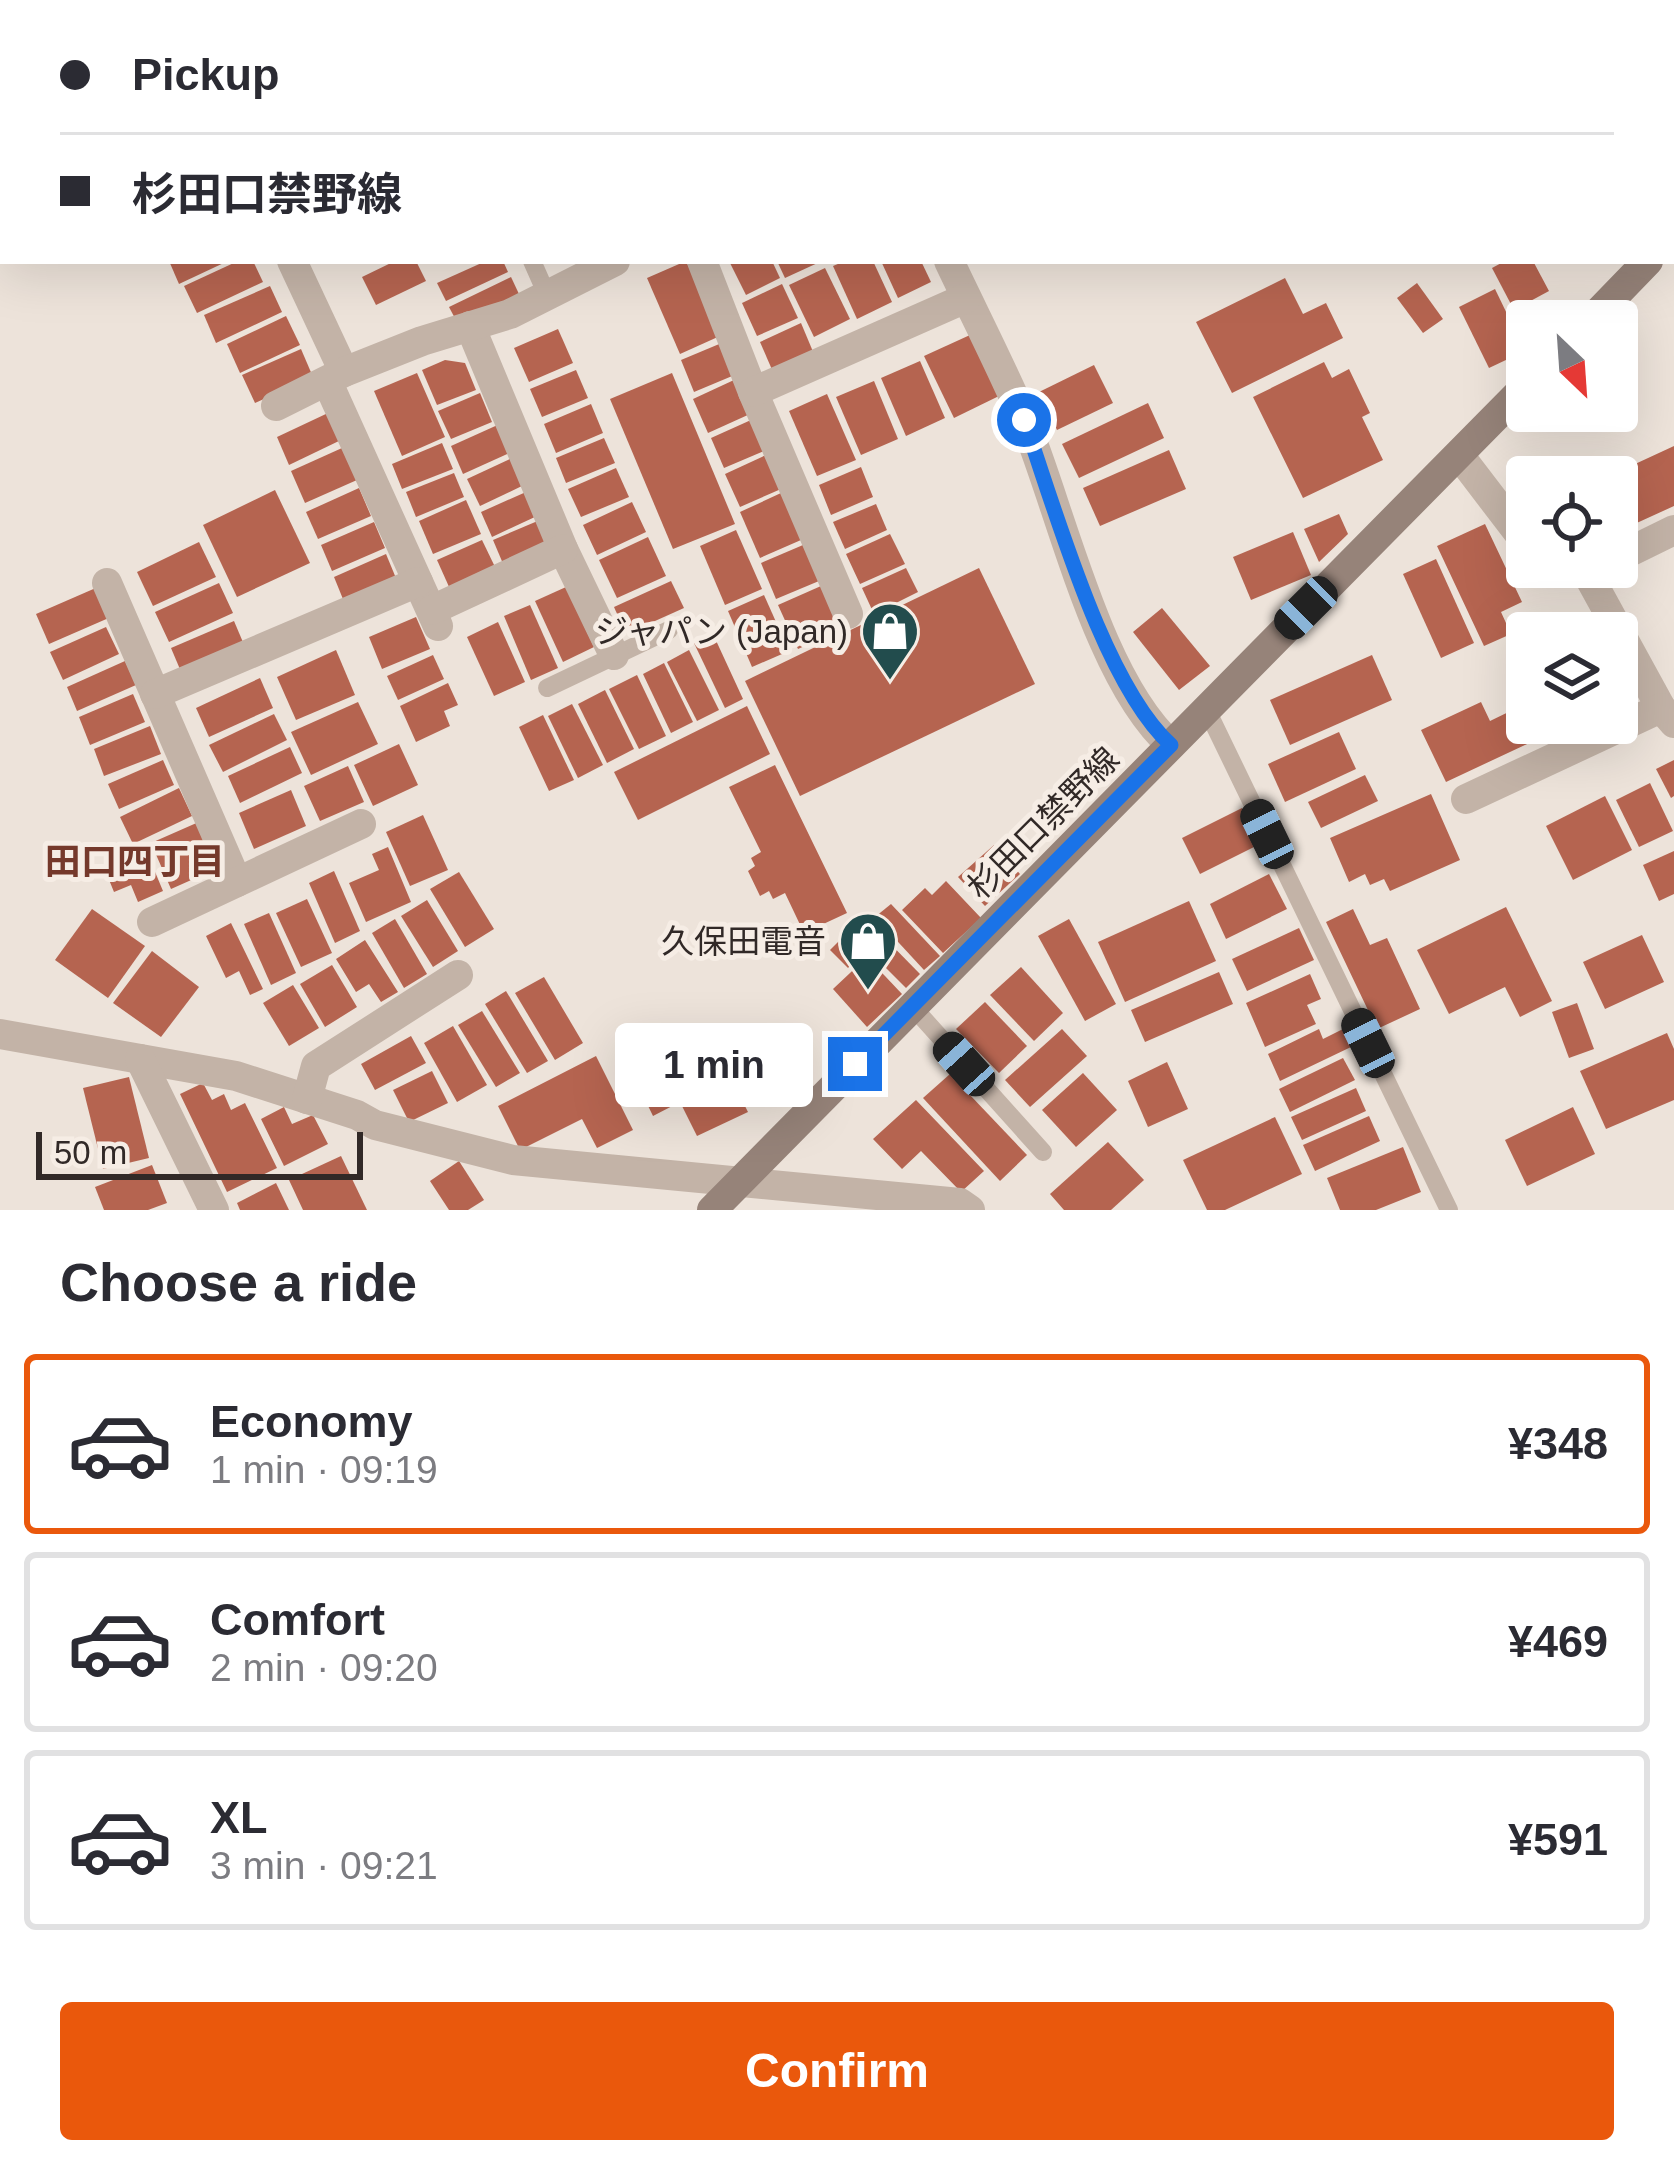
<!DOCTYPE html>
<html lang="en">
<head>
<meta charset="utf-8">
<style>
	body { margin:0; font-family:Arial,"Noto Sans JP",sans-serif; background:#f7f7f7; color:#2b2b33; height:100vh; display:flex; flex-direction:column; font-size:45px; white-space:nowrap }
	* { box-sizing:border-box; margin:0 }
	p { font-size:39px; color:#7c7c81 }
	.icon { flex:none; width:66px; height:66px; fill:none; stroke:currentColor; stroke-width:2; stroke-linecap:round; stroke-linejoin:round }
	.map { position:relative; height:1210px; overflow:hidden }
	.side { display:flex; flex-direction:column; background:#fff; flex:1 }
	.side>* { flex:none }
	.guide { position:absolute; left:0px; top:0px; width:1674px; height:264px; box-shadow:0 12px 48px #0002; display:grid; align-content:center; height:264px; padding:0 60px; background:#fff }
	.needle { width:78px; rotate:155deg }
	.fabs { position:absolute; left:1506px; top:300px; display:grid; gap:24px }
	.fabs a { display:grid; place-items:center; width:132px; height:132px; border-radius:12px; background:#fff; box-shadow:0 12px 48px #0002; font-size:60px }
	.scale { position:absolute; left:36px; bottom:30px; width:327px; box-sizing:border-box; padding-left:12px; border:6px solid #312927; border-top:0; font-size:33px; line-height:42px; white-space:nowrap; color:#312927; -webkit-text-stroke:9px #f6ede5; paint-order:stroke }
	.end { position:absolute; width:54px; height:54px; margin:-27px; border:15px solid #1a73e8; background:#fff; box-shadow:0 0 0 6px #fff }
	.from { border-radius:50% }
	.bubble { position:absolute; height:84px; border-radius:12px; background:#fff; box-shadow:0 12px 48px #0002; font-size:39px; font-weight:700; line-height:84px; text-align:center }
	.car { position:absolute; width:36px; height:72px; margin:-36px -18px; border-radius:15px; box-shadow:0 0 9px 3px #0007; background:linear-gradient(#222 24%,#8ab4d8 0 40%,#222 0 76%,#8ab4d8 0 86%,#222 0) }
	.guide b { display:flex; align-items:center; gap:42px; height:114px; font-size:45px }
	.guide b+b { border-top:3px solid #e1e1e2 }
	.guide i { width:30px; height:30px; background:#2b2b33 }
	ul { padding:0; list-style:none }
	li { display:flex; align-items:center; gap:36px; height:180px; margin:0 24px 18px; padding:0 36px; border:6px solid #e1e1e2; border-radius:12px }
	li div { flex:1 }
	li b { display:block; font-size:45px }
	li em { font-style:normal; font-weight:700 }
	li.active { border-color:#ea580c }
	li>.icon { width:108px; height:108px; stroke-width:1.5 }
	h2 { padding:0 60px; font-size:54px; line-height:144px }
	.action { display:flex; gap:24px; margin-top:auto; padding:24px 60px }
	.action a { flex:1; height:138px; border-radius:12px; background:#ea580c; color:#fff; font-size:48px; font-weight:700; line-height:138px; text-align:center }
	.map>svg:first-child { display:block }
	.building { fill:#b56450 }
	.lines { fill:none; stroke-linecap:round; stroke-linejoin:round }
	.lane { stroke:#c3b3a7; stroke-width:18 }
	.street { stroke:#c3b3a7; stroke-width:30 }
	.secondary { stroke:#968379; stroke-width:30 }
	.route { stroke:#1a73e8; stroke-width:15 }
	.labels { text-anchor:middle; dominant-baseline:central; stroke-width:10; stroke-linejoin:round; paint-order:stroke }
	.poi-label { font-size:33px; fill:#312927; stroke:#f6ede5; text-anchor:end }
	.street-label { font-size:33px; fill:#312927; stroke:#f6ede5 }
	.neighbourhood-label { font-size:36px; font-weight:bold; fill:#75392b; stroke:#f6ede5 }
</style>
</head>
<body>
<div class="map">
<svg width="1674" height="1210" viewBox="0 0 1674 1210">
	<rect width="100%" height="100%" fill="#ede3da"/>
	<g class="building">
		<path d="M169,261H228L179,284Z"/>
		<path d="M238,261H253L263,282L197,313L184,286Z"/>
		<path d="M395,261H416L426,281L376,305L362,277Z"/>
		<path d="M486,261H503L508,272L446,301L437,283Z"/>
		<path d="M686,261L720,336L680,354L647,278Z"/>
		<path d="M729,261H772L780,278L746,295Z"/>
		<path d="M777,261H822L785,278Z"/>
		<path d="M845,261H873L892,302L857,319L833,266Z"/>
		<path d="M881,261H921L931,282L898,298Z"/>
		<path d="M1505,261H1533L1549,291L1514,310L1492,268Z"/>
		<path d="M825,268L850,319L814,337L789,285Z"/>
		<path d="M511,277L519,294L458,324L449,307Z"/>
		<path d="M1285,278L1303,314L1326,303L1343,338L1232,393L1196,322Z"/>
		<path d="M1417,283L1443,319L1423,333L1397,298Z"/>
		<path d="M782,284L798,318L757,336L742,303Z"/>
		<path d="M270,286L282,312L216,343L204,315Z"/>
		<path d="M1495,289L1525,351L1489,368L1459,307Z"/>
		<path d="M286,316L300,345L240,373L227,344Z"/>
		<path d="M801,323L814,354L773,372L760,342Z"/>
		<path d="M558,329L573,363L529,382L514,348Z"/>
		<path d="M970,335L999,396L954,418L924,356Z"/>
		<path d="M724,342L737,374L694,392L681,360Z"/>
		<path d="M301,349L313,377L255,403L242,375Z"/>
		<path d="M445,360L465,363L476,390L437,405L422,370Z"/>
		<path d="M920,361L945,418L906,436L881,378Z"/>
		<path d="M1324,362L1332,378L1349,369L1370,413L1362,417L1383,460L1303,498L1253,397Z"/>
		<path d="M1094,365L1113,403L1057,430L1039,392Z"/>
		<path d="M576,370L588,398L542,417L530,389Z"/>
		<path d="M417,373L445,437L402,456L374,391Z"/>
		<path d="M672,373L735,524L673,549L610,399Z"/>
		<path d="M734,380L750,414L708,433L693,399Z"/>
		<path d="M874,381L898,439L861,455L836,397Z"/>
		<path d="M480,393L492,422L451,439L438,411Z"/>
		<path d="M827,394L856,460L817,476L789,411Z"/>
		<path d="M1148,403L1164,438L1079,478L1062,444Z"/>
		<path d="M591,404L603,433L556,453L544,424Z"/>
		<path d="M328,413L341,440L289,465L277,437Z"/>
		<path d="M751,420L764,451L724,468L711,438Z"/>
		<path d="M502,423L514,451L463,474L451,446Z"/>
		<path d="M604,438L615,463L566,483L556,458Z"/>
		<path d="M442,443L453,469L402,489L392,464Z"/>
		<path d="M1674,446V506L1617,532V477H1607Z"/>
		<path d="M342,448L357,480L305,503L291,471Z"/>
		<path d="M1169,450L1186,489L1100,526L1083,488Z"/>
		<path d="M766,455L781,489L740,507L725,474Z"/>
		<path d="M512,458L524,485L480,506L467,479Z"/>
		<path d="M861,467L873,497L831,515L819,485Z"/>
		<path d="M616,468L629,497L581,517L568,489Z"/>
		<path d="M454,473L464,497L416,517L406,492Z"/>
		<path d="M359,488L371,516L318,539L306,512Z"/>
		<path d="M275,490L310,563L237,597L203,525Z"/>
		<path d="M526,492L537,516L492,537L481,512Z"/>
		<path d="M781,493L801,540L760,558L740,512Z"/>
		<path d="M466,500L481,534L433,554L419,521Z"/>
		<path d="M632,502L646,532L597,555L583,525Z"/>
		<path d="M876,504L887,530L845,549L833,522Z"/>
		<path d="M1339,514L1348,534L1319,562L1304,529Z"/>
		<path d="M540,520L551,546L504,566L493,540Z"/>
		<path d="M374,522L385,548L332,571L321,545Z"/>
		<path d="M1485,524L1522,602L1501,612L1511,634L1484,646L1437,546Z"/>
		<path d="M736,530L762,589L725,605L700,546Z"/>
		<path d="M1293,532L1311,575L1251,600L1233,557Z"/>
		<path d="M890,534L905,564L860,584L846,554Z"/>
		<path d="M648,537L666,576L617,598L599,560Z"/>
		<path d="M482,540L496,569L450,589L437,560Z"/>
		<path d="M199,542L216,577L153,606L137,572Z"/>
		<path d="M803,545L819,581L776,599L761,563Z"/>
		<path d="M386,554L398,583L345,604L334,577Z"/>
		<path d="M1436,559L1474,643L1441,658L1403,574Z"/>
		<path d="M906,568L918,592L874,614L862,588Z"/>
		<path d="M979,568L1035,684L800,796L745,681Z"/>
		<path d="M671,581L684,608L626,634L614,607Z"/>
		<path d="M219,583L233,613L169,642L155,612Z"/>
		<path d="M821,586L840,630L798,649L778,605Z"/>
		<path d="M98,587L111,617L49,644L36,614Z"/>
		<path d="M566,587L594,647L563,662L535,601Z"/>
		<path d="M764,595L789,651L752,667L728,611Z"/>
		<path d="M530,605L558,668L531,680L504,616Z"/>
		<path d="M1162,608L1210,666L1179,690L1133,632Z"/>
		<path d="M416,617L430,649L382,669L369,637Z"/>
		<path d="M234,621L245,647L182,674L171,648Z"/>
		<path d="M498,622L525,682L494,696L467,637Z"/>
		<path d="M106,627L119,654L63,680L50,652Z"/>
		<path d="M713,634L743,699L725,708L694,643Z"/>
		<path d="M336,650L355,695L296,720L277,677Z"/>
		<path d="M689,650L719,710L697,721L667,662Z"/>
		<path d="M433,655L444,679L398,700L387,676Z"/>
		<path d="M1372,655L1392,700L1290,745L1270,700Z"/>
		<path d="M125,661L136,685L77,711L67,687Z"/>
		<path d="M664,663L693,722L671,733L643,674Z"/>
		<path d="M637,675L666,736L639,749L609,689Z"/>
		<path d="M260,678L273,708L209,737L196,708Z"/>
		<path d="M448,683L458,705L444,711L450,726L416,742L400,706Z"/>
		<path d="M605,690L634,749L607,763L578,704Z"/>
		<path d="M133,694L145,722L90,745L79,717Z"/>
		<path d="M358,702L378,744L311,775L291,732Z"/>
		<path d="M1481,702L1490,721L1527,703V723H1538L1544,736L1446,782L1421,730Z"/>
		<path d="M572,704L603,765L578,778L548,716Z"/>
		<path d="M747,706L770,754L638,820L614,772Z"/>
		<path d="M274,714L287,740L223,772L209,745Z"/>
		<path d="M543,715L574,780L549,791L519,727Z"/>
		<path d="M150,726L161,754L104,776L94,749Z"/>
		<path d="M1339,732L1356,769L1285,802L1268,764Z"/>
		<path d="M399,744L418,785L373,806L354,765Z"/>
		<path d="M290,747L302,773L240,803L228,776Z"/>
		<path d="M163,760L174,785L119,809L108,784Z"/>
		<path d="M1674,760V796L1671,798L1656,769Z"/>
		<path d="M775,765L847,913L804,933L785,893L773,899L769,891L760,896L748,871L755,866L751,858L761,852L729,787Z"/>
		<path d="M348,766L364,802L320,821L304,786Z"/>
		<path d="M1365,775L1378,801L1321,828L1308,802Z"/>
		<path d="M1650,783L1673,831L1639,847L1616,800Z"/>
		<path d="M179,788L192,816L133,844L120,817Z"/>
		<path d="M291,790L306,826L254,849L239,813Z"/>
		<path d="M1431,794L1460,860L1390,891L1384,879L1370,885L1365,874L1349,882L1330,838Z"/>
		<path d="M1605,796L1632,850L1573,880L1546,826Z"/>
		<path d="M1242,808L1260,844L1200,874L1182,838Z"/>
		<path d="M423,815L448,870L410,886L386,832Z"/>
		<path d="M201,821L212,844L198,851L207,873L171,889L151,843Z"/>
		<path d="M994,845L1020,874L985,906L958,877Z"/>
		<path d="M388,847L411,902L366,922L349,883L379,870L372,854Z"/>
		<path d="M145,848L163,891L138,902L131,885L114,892L103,865Z"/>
		<path d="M1674,851V894L1659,901L1643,865Z"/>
		<path d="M334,871L360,931L335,943L309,883Z"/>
		<path d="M459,872L494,929L465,947L430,889Z"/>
		<path d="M1269,874L1287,909L1226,939L1210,904Z"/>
		<path d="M946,881L981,918L943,953L902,910L925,888L932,895Z"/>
		<path d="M307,899L332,953L301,967L276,913Z"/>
		<path d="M427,900L458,951L433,967L401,916Z"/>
		<path d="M1189,901L1216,961L1125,1002L1098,942Z"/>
		<path d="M891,904L940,956L924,970L875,917Z"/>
		<path d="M1506,907L1552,1001L1520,1017L1505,987L1449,1014L1417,950Z"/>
		<path d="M92,909L145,946L108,998L55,960Z"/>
		<path d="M1353,909L1370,945L1387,938L1420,1009L1377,1029L1326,922Z"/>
		<path d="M269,913L296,973L271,985L244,924Z"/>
		<path d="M865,918L920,974L906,988L850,932Z"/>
		<path d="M395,919L427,974L404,988L372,933Z"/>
		<path d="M1069,919L1116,1004L1085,1021L1038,936Z"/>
		<path d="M231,923L263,989L250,995L239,971L226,978L206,936Z"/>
		<path d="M1299,928L1314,960L1247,991L1232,959Z"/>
		<path d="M1642,935L1664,982L1605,1009L1583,962Z"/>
		<path d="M844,936L862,953L848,968L830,950Z"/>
		<path d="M365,940L398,992L381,1002L369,984L356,992L336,959Z"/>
		<path d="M152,951L199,987L161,1037L113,1003Z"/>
		<path d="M867,957L902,994L867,1027L833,989Z"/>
		<path d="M332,965L357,1007L325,1027L300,984Z"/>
		<path d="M1021,967L1063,1013L1034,1041L990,995Z"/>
		<path d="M1219,972L1233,1004L1145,1042L1131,1010Z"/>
		<path d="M1310,974L1321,999L1307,1005L1316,1024L1265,1047L1246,1003Z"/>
		<path d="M544,977L583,1043L555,1060L515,993Z"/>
		<path d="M293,985L319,1028L289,1046L263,1003Z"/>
		<path d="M506,991L548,1061L527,1073L485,1004Z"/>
		<path d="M985,1002L1027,1046L999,1073L956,1029Z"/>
		<path d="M1577,1003L1594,1049L1569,1058L1552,1012Z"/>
		<path d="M482,1011L520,1073L496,1087L458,1025Z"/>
		<path d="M453,1026L487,1085L457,1102L424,1043Z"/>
		<path d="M706,1029L748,1112L697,1136L680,1102L653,1116L629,1067Z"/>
		<path d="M1062,1029L1087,1056L1030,1107L1005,1080Z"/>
		<path d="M1319,1029L1323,1039L1343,1029L1351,1047L1280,1081L1268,1054Z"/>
		<path d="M1667,1033L1674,1049V1100L1606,1129L1580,1071Z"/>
		<path d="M411,1036L426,1063L375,1090L361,1064Z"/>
		<path d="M596,1056L633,1130L597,1148L582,1119L520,1150L498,1106Z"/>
		<path d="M1343,1058L1355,1080L1290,1112L1279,1089Z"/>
		<path d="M1167,1062L1188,1109L1148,1127L1128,1081Z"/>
		<path d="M432,1071L448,1103L409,1122L393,1090Z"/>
		<path d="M1083,1073L1117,1110L1076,1147L1042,1110Z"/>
		<path d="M950,1074L1027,1155L1000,1181L923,1098Z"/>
		<path d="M129,1077L149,1158L103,1169L83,1088Z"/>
		<path d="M203,1083L212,1100L224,1094L231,1110L245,1103L277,1168L227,1192L180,1094Z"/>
		<path d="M1356,1088L1366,1111L1302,1140L1291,1117Z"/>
		<path d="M916,1100L984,1171L961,1192L921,1151L902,1169L873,1139Z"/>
		<path d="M284,1107L292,1124L313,1115L328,1144L284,1166L261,1119Z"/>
		<path d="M1573,1107L1595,1154L1527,1186L1505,1140Z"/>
		<path d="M1369,1116L1380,1141L1315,1171L1303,1145Z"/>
		<path d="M1275,1117L1302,1174L1225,1210H1207L1183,1160Z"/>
		<path d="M1108,1142L1144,1180L1111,1210H1064L1050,1194Z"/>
		<path d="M1403,1147L1421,1192L1376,1210H1340L1327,1178Z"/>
		<path d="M341,1156L367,1210H303L289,1180Z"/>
		<path d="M459,1161L484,1200L468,1210H449L430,1181Z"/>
		<path d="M152,1165L167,1203L148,1210H104L95,1187Z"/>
		<path d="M276,1183L289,1210H240L237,1203Z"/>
	</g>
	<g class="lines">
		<g class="lane">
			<path d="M1671,56L1674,64"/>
			<path d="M532,261L547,295"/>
			<path d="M547,688L669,630"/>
			<path d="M1206,708L1449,1210"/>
			<path d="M912,1006L1043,1152"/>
		</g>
		<g class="street">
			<path d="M52,0L53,3"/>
			<path d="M825,0L826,3"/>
			<path d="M1247,0L1251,3"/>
			<path d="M297,3L303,0"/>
			<path d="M1642,3L1643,0"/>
			<path d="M292,261L344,372"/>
			<path d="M702,261L753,392L848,614"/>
			<path d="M949,261C974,314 1001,366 1024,420C1062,513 1098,679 1171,745"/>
			<path d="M470,326L563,549L614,655"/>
			<path d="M328,383L438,626"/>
			<path d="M753,392L966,298"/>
			<path d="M276,406L344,372L422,341L510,314L615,261"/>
			<path d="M1459,455L1527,544"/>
			<path d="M1617,558L1674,530"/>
			<path d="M1570,567L1587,573L1661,708L1674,723"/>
			<path d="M107,583L237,882"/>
			<path d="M432,610L563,549"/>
			<path d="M155,694L418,582"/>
			<path d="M1466,799L1661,708"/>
			<path d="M152,922L361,824"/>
			<path d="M0,1034L236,1076L357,1115L375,1125L513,1160L960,1203L970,1210"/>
			<path d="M140,1059L214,1210"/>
			<path d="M307,1099L316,1066L458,975"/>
		</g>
		<g class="secondary">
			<path d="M1671,237L1674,234"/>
			<path d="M1590,321L1648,261"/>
			<path d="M712,1210L1527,385"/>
		</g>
	</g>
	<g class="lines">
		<path class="route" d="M855,1064L1171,745C1104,685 1055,508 1024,420"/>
	</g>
	<defs>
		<g id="shop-pin" transform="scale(3)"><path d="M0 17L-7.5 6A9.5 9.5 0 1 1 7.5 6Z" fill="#224c4d" stroke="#f6ede5"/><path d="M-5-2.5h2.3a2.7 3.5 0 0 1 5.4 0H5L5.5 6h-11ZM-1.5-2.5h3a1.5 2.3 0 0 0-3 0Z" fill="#fff"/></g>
	</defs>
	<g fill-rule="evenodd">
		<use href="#shop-pin" x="890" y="631"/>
		<use href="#shop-pin" x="868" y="941"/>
	</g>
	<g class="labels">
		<g class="poi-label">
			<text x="848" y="631">ジャパン (Japan)</text>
			<text x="826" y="941">久保田電音</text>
		</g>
		<g class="street-label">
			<text transform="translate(1043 823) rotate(-45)">杉田口禁野線</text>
		</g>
		<g class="neighbourhood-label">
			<text x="135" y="861">田口四丁目</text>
		</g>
	</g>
</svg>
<div class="fabs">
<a><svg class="needle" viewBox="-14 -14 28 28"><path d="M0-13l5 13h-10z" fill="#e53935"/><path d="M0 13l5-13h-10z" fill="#7c7c81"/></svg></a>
<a><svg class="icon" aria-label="locate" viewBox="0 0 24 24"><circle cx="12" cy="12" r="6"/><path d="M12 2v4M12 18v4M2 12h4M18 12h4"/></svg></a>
<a><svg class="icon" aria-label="layers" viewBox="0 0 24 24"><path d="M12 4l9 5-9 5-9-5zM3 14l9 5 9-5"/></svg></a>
</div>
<div class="scale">50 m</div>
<i class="end from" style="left:1024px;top:420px"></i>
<i class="end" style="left:855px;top:1064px"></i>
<div class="bubble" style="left:615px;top:1023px;width:198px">1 min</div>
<i class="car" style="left:1306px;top:608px;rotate:225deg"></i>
<i class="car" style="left:1267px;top:834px;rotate:334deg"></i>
<i class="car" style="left:1368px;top:1043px;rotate:334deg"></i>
<i class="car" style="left:964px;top:1064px;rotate:318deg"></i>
<div class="guide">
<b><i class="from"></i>Pickup</b>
<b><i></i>杉田口禁野線</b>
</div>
</div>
<section class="side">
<h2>Choose a ride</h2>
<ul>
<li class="active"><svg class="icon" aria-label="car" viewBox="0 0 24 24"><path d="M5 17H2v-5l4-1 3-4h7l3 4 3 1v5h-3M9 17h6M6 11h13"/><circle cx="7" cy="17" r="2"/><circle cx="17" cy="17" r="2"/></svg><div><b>Economy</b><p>1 min · 09:19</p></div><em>¥348</em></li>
<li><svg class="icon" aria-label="car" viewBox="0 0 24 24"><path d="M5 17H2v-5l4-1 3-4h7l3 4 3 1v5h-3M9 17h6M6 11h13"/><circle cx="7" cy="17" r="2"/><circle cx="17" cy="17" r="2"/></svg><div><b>Comfort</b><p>2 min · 09:20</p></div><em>¥469</em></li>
<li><svg class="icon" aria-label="car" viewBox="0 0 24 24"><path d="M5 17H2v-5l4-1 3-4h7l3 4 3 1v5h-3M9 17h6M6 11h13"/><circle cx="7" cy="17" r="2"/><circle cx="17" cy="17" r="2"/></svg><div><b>XL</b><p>3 min · 09:21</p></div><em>¥591</em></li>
</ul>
<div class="action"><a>Confirm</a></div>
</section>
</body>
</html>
